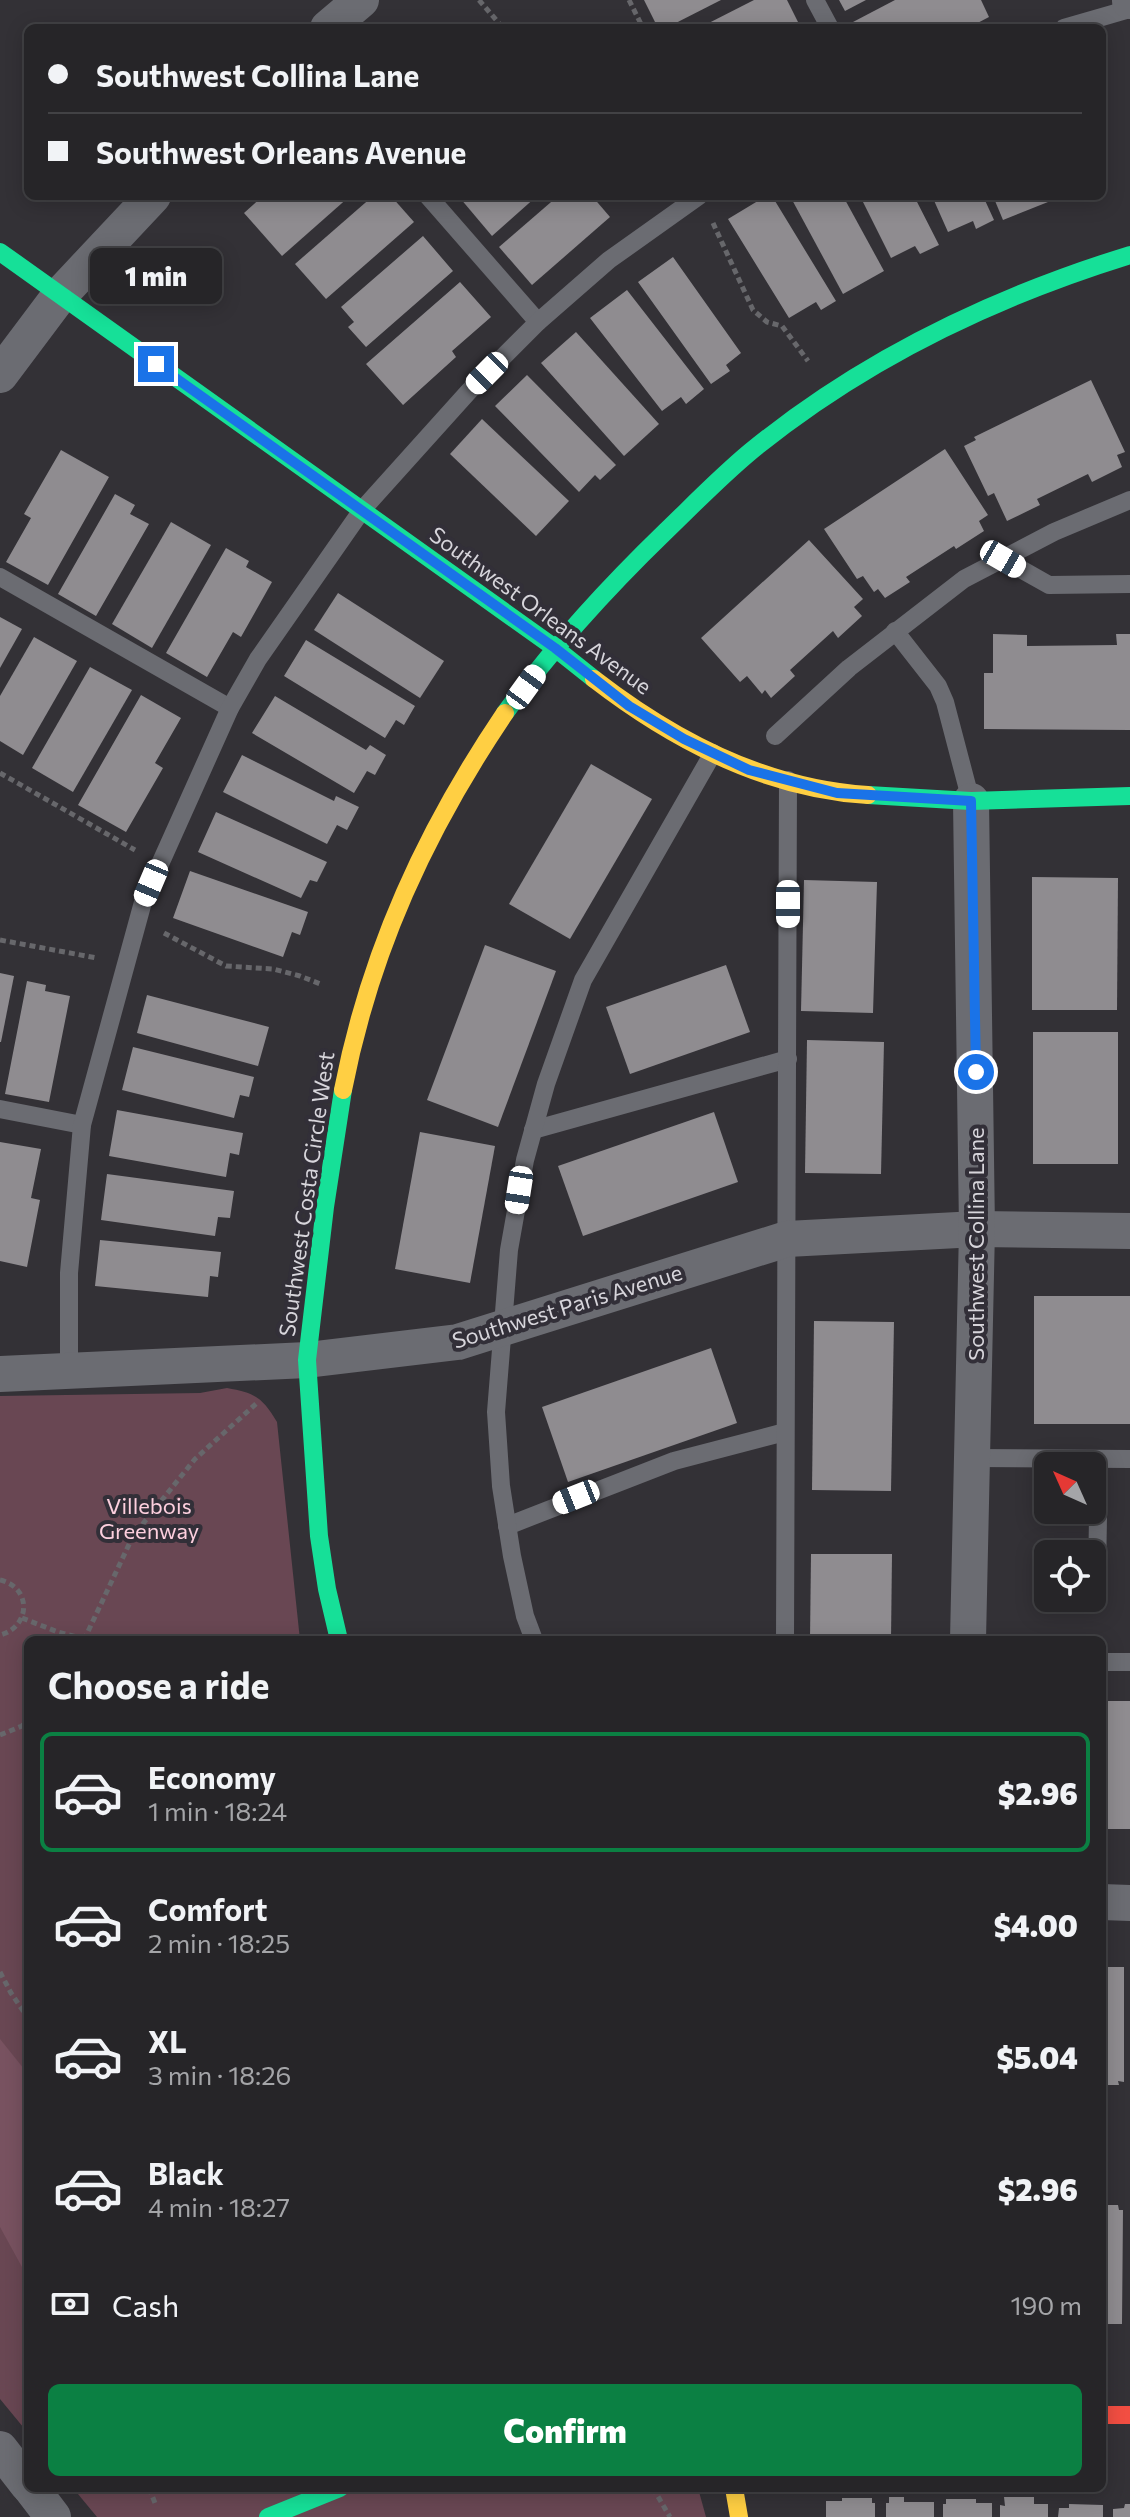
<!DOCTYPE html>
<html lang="en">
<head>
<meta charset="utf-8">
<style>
	body { margin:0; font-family:Commissioner,sans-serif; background:#323134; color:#f1f3f6; height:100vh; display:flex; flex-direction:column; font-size:30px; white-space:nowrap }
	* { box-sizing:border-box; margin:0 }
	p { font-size:26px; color:#a4a5a8 }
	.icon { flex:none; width:44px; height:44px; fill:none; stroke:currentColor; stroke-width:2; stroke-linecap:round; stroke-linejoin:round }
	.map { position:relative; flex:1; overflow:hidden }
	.panel { position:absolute; left:24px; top:1636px; width:1082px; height:856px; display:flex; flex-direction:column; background:#262528; border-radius:12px; box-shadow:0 4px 20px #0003,0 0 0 2px #424245 }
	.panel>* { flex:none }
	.top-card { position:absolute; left:24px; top:24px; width:1082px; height:176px; border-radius:12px; box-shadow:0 4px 20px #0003,0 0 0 2px #424245; display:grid; align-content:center; height:176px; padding:0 24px; background:#262528 }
	.needle { width:52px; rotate:315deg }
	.fabs { position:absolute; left:1034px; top:1452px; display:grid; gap:16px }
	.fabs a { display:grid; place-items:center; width:72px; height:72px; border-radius:12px; background:#262528; box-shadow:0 4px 20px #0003,0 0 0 2px #424245; font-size:40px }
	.end { position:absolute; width:36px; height:36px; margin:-18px; border:10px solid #1a73e8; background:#fff; box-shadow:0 0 0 4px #fff }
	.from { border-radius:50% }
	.bubble { position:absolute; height:56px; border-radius:12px; background:#262528; box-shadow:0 4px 20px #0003,0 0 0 2px #424245; font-size:26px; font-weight:800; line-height:56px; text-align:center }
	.car { position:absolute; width:24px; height:48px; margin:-24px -12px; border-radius:10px; box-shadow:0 0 6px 2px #0007; background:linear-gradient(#fff 24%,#345 0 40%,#fff 0 76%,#345 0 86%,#fff 0) }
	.top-card b { display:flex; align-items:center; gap:28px; height:76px; font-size:30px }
	.top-card b+b { border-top:2px solid #424245 }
	.top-card i { width:20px; height:20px; background:#f1f3f6 }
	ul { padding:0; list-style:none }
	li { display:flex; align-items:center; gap:24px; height:120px; margin:0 16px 12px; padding:0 8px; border:4px solid transparent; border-radius:12px }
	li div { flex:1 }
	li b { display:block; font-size:30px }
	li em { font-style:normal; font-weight:800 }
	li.active { border-color:#0b8043 }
	li>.icon { width:72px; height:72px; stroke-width:1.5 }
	h2 { padding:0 24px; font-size:36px; line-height:96px }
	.pay { display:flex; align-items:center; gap:20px; height:88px; padding:0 24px; font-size:30px }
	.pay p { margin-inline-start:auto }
	.button { display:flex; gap:16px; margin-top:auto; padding:16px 24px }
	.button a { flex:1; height:92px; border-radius:12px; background:#0b8043; color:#fff; font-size:32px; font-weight:800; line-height:92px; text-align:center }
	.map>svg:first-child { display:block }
	.green { fill:#694753 }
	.forest { fill:#785260 }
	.building { fill:#8f8c90 }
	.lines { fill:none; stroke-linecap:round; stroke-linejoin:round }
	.path { stroke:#67676b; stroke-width:5; stroke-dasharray:6 4; stroke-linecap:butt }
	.lane { stroke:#6b6c72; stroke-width:18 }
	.street { stroke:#6b6c72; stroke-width:36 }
	.fast { stroke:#16e098; stroke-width:18 }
	.slow { stroke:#ffcf43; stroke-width:18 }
	.jam { stroke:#f24e42; stroke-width:18 }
	.route { stroke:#1a73e8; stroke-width:10 }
	.labels { text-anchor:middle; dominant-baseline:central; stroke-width:8; stroke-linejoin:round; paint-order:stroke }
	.street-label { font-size:22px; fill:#d7d5db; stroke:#322f38 }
	.park-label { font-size:22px; fill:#fdcfde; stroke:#322f38 }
</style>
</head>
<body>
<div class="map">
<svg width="1130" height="2517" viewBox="0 0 1130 2517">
	<rect width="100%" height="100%" fill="#333136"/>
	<g class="green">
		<path d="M227,1388C255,1393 262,1397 277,1422L300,1640H28V2433L0,2399V1396L200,1393Z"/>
		<path d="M73,2488H698L706,2517H97Z"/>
	</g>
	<path class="forest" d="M0,2039L28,2074V2278L0,2227Z"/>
	<g class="building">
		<path d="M644,0H721L666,28H658Z"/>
		<path d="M754,0H787L801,28H699Z"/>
		<path d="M839,0H866L845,11Z"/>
		<path d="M895,0H981L989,17L968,28H856L853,22Z"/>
		<path d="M263,196H350L282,256L244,213Z"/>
		<path d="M373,196H391L414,222L326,299L295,264Z"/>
		<path d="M462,196H537L492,236L460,198Z"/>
		<path d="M558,196H592L610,217L532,285L499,247Z"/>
		<path d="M766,196H772L836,301L821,310L816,302L789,318L728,219Z"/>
		<path d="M790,196H843L884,271L843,294Z"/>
		<path d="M860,196H914L939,245L920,254L915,246L891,258Z"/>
		<path d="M932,196H983L994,220L976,229L973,221L948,232Z"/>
		<path d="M993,196H1046L1048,202L1003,220Z"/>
		<path d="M423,236L453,271L366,347L348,327L354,322L341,307Z"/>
		<path d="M673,257L741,353L726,365L730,371L711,384L638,282Z"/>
		<path d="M460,282L491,317L452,351L456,357L403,405L366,364Z"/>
		<path d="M627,290L704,389L686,404L681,397L662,411L590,318Z"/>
		<path d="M576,332L659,424L624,456L541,363Z"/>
		<path d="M527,375L616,465L600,480L595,475L579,492L495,406Z"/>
		<path d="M1091,380L1125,452L1117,455L1122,467L1092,482L1088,474L1037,499L1040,505L1007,521L994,493L988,496L964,446L976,440L974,437Z"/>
		<path d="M482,419L569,501L536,536L450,454Z"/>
		<path d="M945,449L988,515L979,521L984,531L956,549L954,546L906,577L910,582L885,598L878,589L874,592L863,576L857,579L824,529Z"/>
		<path d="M61,450L109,477L48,585L6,562L31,518L24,514Z"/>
		<path d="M115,494L135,505L130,514L149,524L96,616L58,594Z"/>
		<path d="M171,522L211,545L152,648L112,624Z"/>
		<path d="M809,540L863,599L854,607L862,616L838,638L833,631L790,670L795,676L771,698L765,690L762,694L747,676L740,682L701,638Z"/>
		<path d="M226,548L249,561L246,567L272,582L241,637L233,632L207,677L166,653Z"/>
		<path d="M338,593L444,661L420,698L314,630Z"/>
		<path d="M0,617L22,629L0,668Z"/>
		<path d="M993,634L1027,635V646L1117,645L1116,634H1130V730L984,729V673H993Z"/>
		<path d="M34,637L77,661L23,755L0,741V696Z"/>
		<path d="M306,640L415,706L404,725L396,720L385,738L284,676Z"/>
		<path d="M90,667L132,690L73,792L32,768Z"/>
		<path d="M141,695L181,718L155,763L163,768L126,832L78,805Z"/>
		<path d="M275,696L366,750L370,745L386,755L375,775L367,771L354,793L252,733Z"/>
		<path d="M242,755L334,801L336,796L359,807L347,830L337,825L327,844L223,792Z"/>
		<path d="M591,764L652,799L570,939L509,904Z"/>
		<path d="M216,812L327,862L317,882L310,880L301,898L198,852Z"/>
		<path d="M190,871L308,912L300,935L292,932L283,957L173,918Z"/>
		<path d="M1032,877L1118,878L1117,1010H1032Z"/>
		<path d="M804,880L877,882L873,1013L801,1011Z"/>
		<path d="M485,945L556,971L498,1127L427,1100Z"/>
		<path d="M726,965L750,1032L630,1074L606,1007Z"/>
		<path d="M0,973L14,976L1,1042H0Z"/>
		<path d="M27,981L46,985L45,991L70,996L49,1102L5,1094Z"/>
		<path d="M147,995L269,1027L258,1066L137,1033Z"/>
		<rect x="1033" y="1032" width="85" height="132"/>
		<path d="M807,1040L884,1042L881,1174L805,1173Z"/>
		<path d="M133,1047L254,1077L249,1097L240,1095L234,1118L122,1090Z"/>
		<path d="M117,1110L243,1133L239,1155L230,1153L226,1177L109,1156Z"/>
		<path d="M714,1112L738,1182L583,1236L558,1166Z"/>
		<path d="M420,1132L495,1146L470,1283L395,1269Z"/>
		<path d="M0,1142L41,1149L31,1198L40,1200L27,1267L0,1261Z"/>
		<path d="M107,1174L234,1191L230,1218L218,1217L215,1236L101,1220Z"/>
		<path d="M100,1240L221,1252L218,1277L210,1276L208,1297L95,1286Z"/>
		<rect x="1034" y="1296" width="96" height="128"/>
		<path d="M814,1321L894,1322L891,1491L812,1490Z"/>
		<path d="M711,1348L737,1423L568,1482L542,1407Z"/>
		<path d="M811,1554H892L891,1640H810Z"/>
		<rect x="1102" y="1701" width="28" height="128"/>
		<path d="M1102,1967H1124V2082L1118,2081L1119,2085H1102Z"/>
		<path d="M1102,2205H1118L1119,2210H1123L1122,2324H1102Z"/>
		<path d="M889,2497H904V2502H934V2517H886V2503H889Z"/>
		<path d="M1004,2497H1034V2504H1048V2517H1000V2505L1005,2506Z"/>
		<path d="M842,2498H872V2503H875V2517H826V2501H842Z"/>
		<path d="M946,2499H976V2503H992V2517H943V2504H946Z"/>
		<path d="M1069,2504L1103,2505V2517H1058L1059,2508H1069Z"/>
		<path d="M1125,2504H1130V2517H1113V2509L1124,2508Z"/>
	</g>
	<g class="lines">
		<g class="path">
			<path d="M479,0L503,28"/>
			<path d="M629,0L643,28"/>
			<path d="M713,223L753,310L767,322L782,326L808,361"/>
			<path d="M0,773L135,850"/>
			<path d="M164,933L226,966L273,969L300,976L323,985"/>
			<path d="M0,940L97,958"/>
			<path d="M0,1580C32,1587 31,1627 0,1635"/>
			<path d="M22,1618L58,1632L84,1639"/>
			<path d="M84,1640L133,1536L195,1459L258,1402"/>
			<path d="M0,1735L22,1726L28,1719"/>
			<path d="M0,1972L11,1993L28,2018"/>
			<path d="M149,2488L155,2503"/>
			<path d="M653,2488L670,2517"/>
		</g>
		<g class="lane">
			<path d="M815,0L830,28"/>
			<path d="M1064,28L1130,9"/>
			<path d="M428,196L538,322"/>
			<path d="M1003,559L1049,585L1130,584"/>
			<path d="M0,577L230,708"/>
			<path d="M895,631L938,686L945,702L971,801"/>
			<path d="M775,736L849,668L964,579L1054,532L1130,500"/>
			<path d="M0,1109L82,1125"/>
			<path d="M533,1130L788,1059"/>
			<path d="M69,1370V1273L82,1125L143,902L230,708L258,659L362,510L470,390L538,322L609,260L699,196"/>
			<path d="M972,1458L1130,1459"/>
			<path d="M507,1526L674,1461L785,1432"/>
			<path d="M1097,1575L1099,1459"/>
			<path d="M534,1640L525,1616L512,1556L501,1486L496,1412L509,1250L525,1160L546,1084L583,980L713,753"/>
			<path d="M785,1640L788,780"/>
			<path d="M1102,1662H1130"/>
		</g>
		<g class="street">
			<path d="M1130,0V1"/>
			<path d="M328,28L361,0"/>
			<path d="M0,375L60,295L153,196"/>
			<path d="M0,1374L307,1360L458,1342L787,1239L977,1229L1130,1231"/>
			<path d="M968,1640L977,1229L971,801"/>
			<path d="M1102,1902L1130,1903"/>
			<path d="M0,2449L28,2485"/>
			<path d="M31,2488L53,2517"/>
		</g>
		<g class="fast">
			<path d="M0,252L555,648L594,679"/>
			<path d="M505,713C553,647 607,588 666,531C693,505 720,477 750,452C861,361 994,297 1130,255"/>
			<path d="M868,795L971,801L1130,796"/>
			<path d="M339,1640L327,1589L319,1536L307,1360L325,1207L343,1090"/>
			<path d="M268,2517L340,2488"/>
		</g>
		<g class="slow">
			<path d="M594,679C673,740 767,789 868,795"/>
			<path d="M343,1090C370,951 426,830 505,713"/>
			<path d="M734,2488L739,2517"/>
		</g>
		<path class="jam" d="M1102,2415H1130"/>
	</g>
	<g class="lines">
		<path class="route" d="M156,364L555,648L629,706L684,739L749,770L837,793L971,801L976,1072"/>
	</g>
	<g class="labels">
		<g class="street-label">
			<text transform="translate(541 610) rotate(36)">Southwest Orleans Avenue</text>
			<text transform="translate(306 1194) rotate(-82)">Southwest Costa Circle West</text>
			<text transform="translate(975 1244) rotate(-90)">Southwest Collina Lane</text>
			<text transform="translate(567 1306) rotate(-17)">Southwest Paris Avenue</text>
		</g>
		<g class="park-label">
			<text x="149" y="1505">Villebois<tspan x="149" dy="25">Greenway</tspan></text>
		</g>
	</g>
</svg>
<div class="fabs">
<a><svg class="needle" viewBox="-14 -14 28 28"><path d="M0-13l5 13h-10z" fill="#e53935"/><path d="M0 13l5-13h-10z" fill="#a4a5a8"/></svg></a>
<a><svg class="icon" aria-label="locate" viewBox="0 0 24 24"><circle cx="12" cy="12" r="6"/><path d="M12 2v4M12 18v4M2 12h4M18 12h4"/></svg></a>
</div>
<i class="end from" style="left:976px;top:1072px"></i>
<i class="end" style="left:156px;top:364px"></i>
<div class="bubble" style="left:90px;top:248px;width:132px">1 min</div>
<i class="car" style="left:487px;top:373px;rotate:225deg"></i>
<i class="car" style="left:1003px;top:559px;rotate:120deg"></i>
<i class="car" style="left:526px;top:687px;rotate:36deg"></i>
<i class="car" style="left:151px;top:883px;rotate:203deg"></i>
<i class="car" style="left:788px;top:904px;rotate:180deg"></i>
<i class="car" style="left:519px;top:1190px;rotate:189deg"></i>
<i class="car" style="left:576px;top:1497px;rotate:248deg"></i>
<div class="top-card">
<b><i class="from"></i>Southwest Collina Lane</b>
<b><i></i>Southwest Orleans Avenue</b>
</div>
<section class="panel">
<h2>Choose a ride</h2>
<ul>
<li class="active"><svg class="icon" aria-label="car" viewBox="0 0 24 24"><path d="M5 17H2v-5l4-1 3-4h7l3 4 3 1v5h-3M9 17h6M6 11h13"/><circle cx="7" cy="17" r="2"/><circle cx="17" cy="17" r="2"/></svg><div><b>Economy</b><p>1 min · 18:24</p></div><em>$2.96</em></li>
<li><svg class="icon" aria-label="car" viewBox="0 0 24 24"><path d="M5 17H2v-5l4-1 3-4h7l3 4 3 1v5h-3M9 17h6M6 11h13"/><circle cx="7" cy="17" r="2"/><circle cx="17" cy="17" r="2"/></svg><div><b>Comfort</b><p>2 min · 18:25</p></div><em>$4.00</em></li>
<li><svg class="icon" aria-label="car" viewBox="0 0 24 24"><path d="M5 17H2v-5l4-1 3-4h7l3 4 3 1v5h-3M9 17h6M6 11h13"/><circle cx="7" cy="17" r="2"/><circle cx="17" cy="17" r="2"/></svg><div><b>XL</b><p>3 min · 18:26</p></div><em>$5.04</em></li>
<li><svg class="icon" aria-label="car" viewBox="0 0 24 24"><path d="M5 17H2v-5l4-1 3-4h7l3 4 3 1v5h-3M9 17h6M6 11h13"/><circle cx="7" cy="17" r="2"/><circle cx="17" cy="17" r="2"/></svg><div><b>Black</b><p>4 min · 18:27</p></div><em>$2.96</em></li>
</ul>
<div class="pay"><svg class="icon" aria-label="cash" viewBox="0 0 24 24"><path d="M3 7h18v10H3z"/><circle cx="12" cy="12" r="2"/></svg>Cash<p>190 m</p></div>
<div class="button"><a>Confirm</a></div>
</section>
</div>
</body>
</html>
